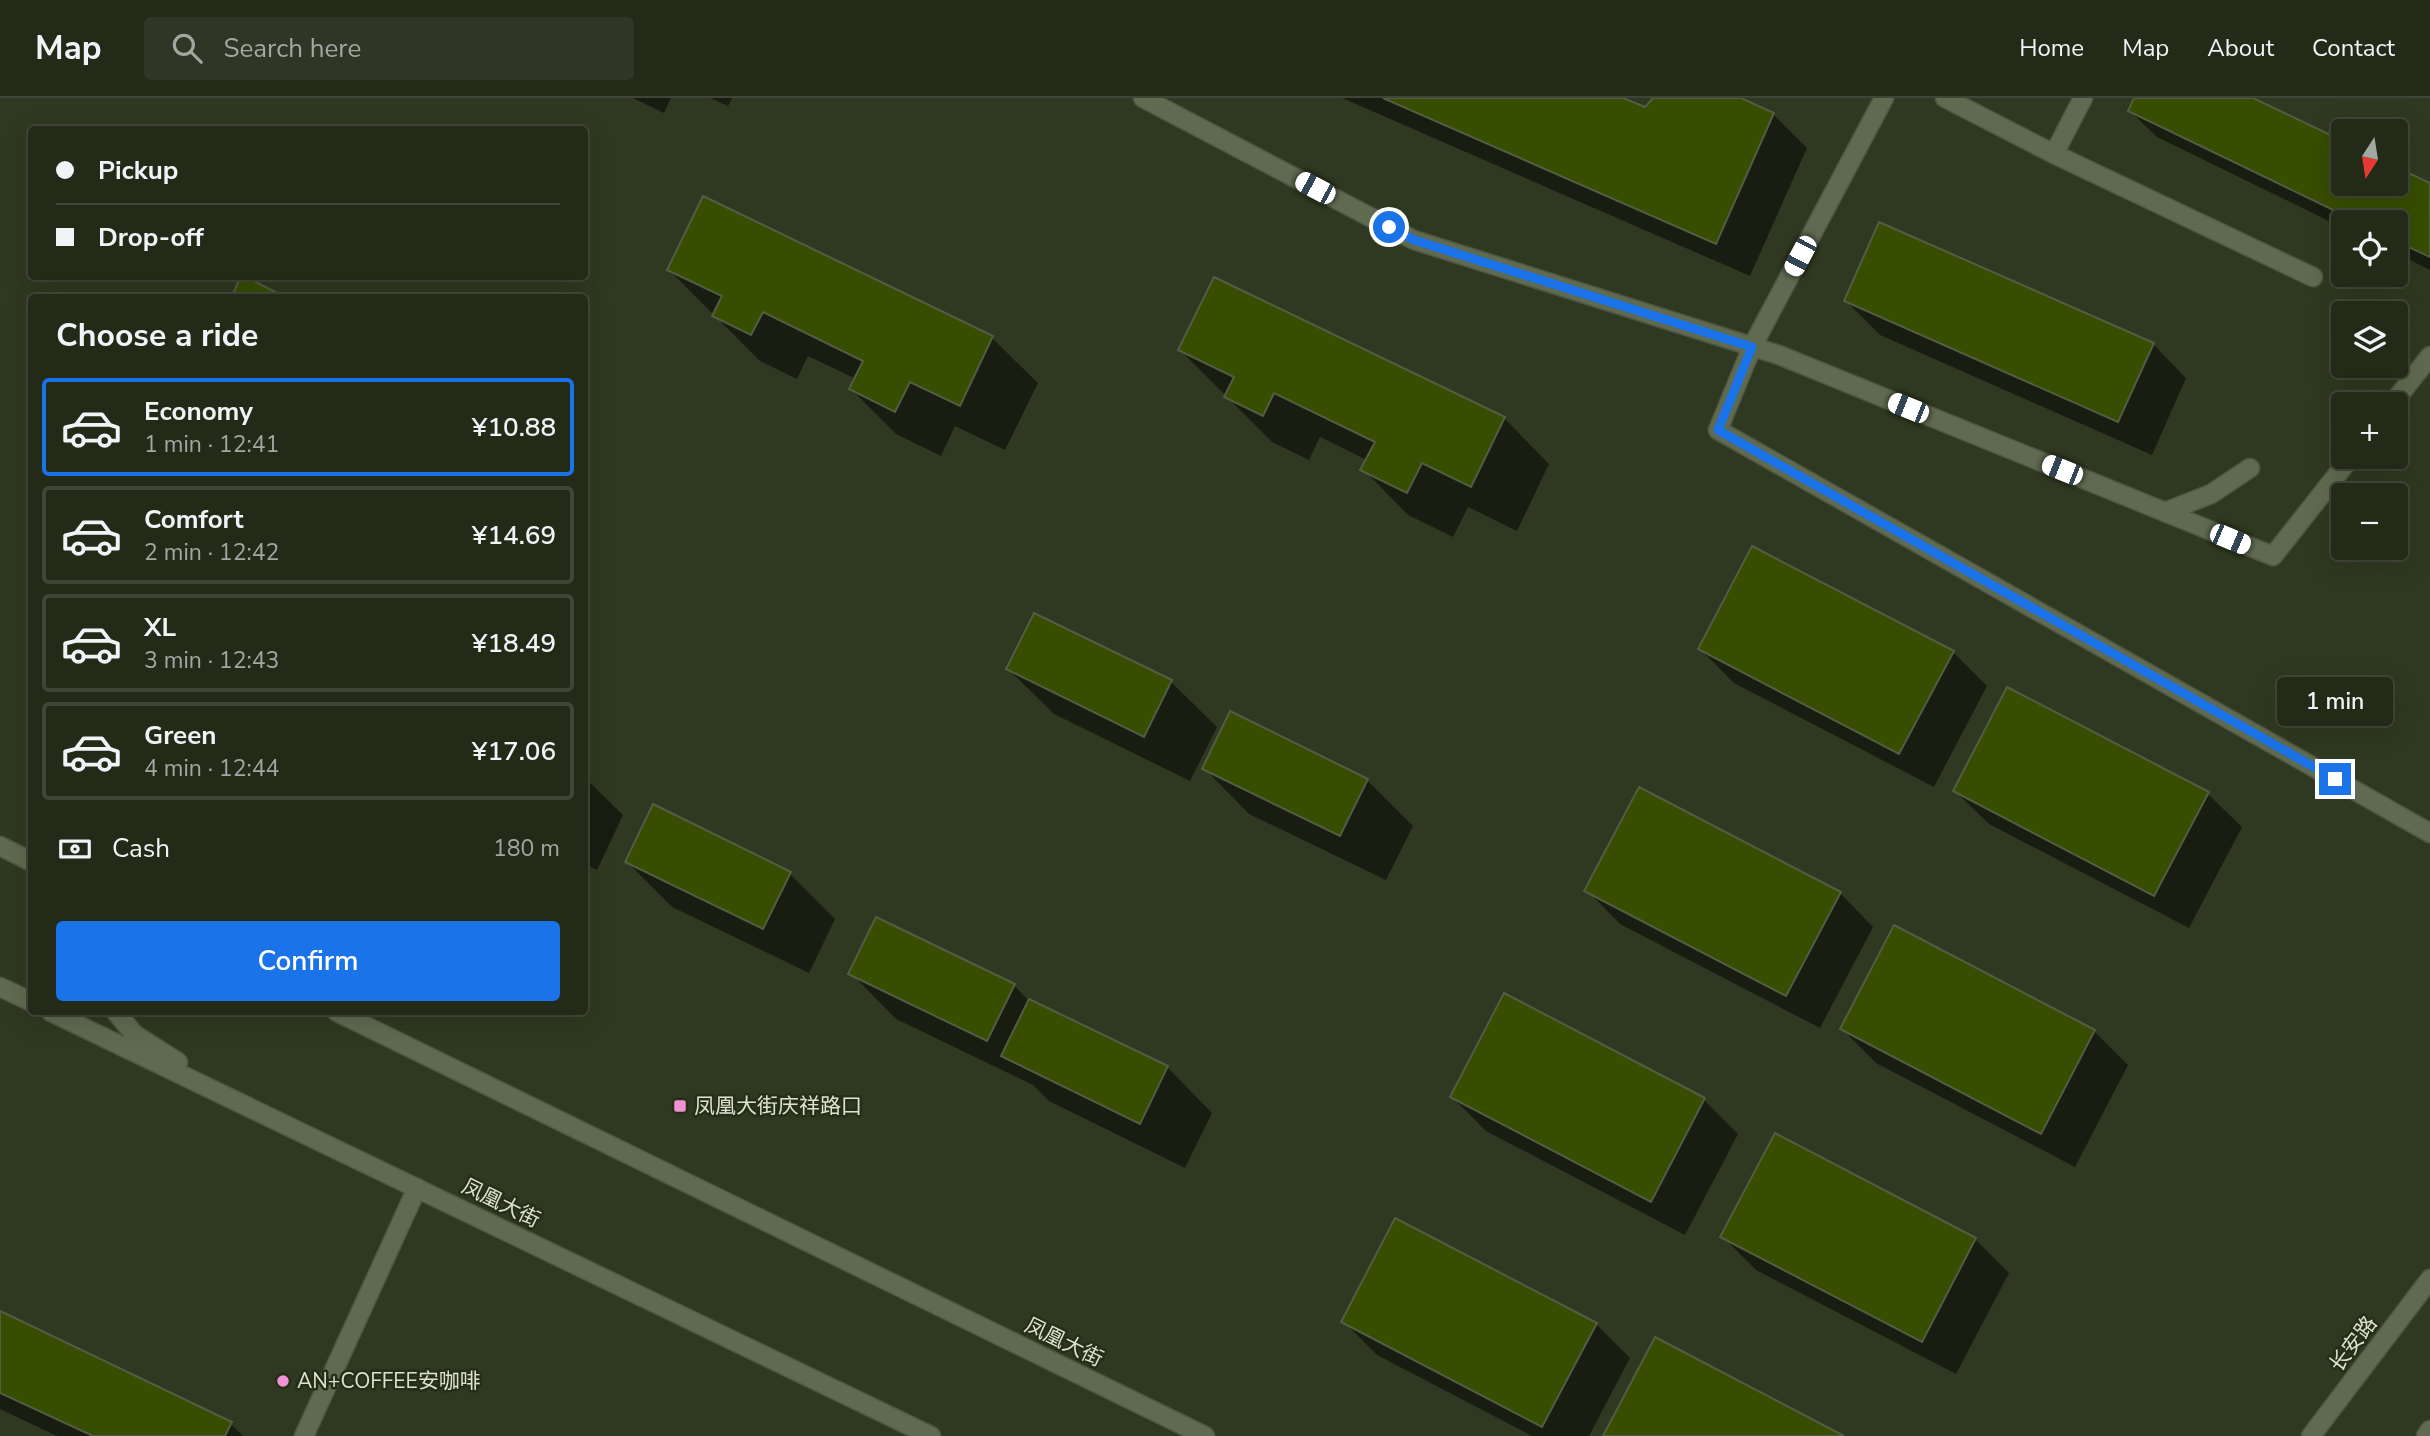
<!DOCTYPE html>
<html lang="en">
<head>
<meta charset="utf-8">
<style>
	body { margin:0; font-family:"Nunito Sans","Noto Sans SC",sans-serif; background:#2f3625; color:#f1f3f6; height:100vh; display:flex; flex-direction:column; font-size:26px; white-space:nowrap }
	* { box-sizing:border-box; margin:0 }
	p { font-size:23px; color:#a3a7a2 }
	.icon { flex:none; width:38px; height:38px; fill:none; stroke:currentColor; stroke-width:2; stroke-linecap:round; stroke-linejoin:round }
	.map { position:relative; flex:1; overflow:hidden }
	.details { position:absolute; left:28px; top:196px; width:560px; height:721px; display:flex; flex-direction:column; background:#232a18; border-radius:7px; box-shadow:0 7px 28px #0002,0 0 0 2px #404637 }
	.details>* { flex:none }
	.hud { position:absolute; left:28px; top:28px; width:560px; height:154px; border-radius:7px; box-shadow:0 7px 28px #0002,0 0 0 2px #404637; display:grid; align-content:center; height:154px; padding:0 28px; background:#232a18 }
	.needle { width:46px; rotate:192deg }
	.fabs { position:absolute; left:2331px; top:21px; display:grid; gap:14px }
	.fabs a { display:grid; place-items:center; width:77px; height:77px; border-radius:7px; background:#232a18; box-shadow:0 7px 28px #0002,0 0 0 2px #404637; font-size:35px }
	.end { position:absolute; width:32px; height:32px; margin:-16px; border:9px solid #1a73e8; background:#fff; box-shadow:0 0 0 4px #fff }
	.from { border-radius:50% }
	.bubble { position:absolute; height:49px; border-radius:7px; background:#232a18; box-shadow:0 7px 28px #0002,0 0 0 2px #404637; font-size:23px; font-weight:600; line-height:49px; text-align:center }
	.car { position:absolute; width:21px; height:42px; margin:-21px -10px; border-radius:9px; box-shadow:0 0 5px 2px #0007; background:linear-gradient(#fff 24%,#345 0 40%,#fff 0 76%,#345 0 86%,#fff 0) }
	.hud b { display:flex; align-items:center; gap:24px; height:66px; font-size:26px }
	.hud b+b { border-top:2px solid #404637 }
	.hud i { width:18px; height:18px; background:#f1f3f6 }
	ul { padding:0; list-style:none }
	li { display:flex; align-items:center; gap:21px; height:98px; margin:0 14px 10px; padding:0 14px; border:4px solid #404637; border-radius:7px }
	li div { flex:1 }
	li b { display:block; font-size:26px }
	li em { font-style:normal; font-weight:600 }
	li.on { border-color:#1a73e8 }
	li>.icon { width:63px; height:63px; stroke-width:1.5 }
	h2 { padding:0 28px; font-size:32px; line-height:84px }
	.pay { display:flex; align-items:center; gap:18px; height:77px; padding:0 28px; font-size:26px }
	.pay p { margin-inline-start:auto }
	.cta { display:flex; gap:14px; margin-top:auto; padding:14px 28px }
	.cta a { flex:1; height:80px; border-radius:7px; background:#1a73e8; color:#fff; font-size:28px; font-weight:600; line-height:80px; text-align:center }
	header { display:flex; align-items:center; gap:42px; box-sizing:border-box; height:98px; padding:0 35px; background:#232a18; border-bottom:2px solid #404637 }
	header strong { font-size:33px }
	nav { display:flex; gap:38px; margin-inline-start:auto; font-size:24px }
	.search { width:490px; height:63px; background:#2f3625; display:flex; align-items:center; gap:18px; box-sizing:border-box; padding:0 24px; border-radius:7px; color:#a3a7a2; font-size:26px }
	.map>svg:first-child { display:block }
	.shadow { fill:#0007 }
	.building { fill:#374d00; stroke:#535d44; stroke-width:2 }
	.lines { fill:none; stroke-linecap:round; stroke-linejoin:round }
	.lane-casing { stroke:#4e5641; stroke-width:21 }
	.street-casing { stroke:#4e5641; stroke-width:21 }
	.secondary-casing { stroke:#4e5641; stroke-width:21 }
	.lane { stroke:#5f6a50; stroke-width:18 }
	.street { stroke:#5f6a50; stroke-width:18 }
	.secondary { stroke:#5f6a50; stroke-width:18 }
	.route { stroke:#1a73e8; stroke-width:9 }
	.poi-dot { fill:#f391d5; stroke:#252e17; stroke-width:2.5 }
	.labels { text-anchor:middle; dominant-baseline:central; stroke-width:5; stroke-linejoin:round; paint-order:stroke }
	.poi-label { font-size:21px; fill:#dce2d3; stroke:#252e17; text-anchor:start }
	.street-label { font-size:21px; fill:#dce2d3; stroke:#252e17 }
</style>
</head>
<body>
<header>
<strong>Map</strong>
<div class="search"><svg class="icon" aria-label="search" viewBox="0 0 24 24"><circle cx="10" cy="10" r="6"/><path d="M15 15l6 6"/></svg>Search here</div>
<nav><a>Home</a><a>Map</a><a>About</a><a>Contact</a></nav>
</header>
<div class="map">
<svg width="2430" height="1338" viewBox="0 0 2430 1338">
	<rect width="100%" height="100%" fill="#2f3820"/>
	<g class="shadow">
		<path d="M633,0H671L664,15Z"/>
		<path d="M710,0H732L728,8Z"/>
		<path d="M1342,0H1619L1645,12L1655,0H1736L1773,16L1807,50L1750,178Z"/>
		<path d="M2136,0H2249L2343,45V86H2396V71L2430,87V172L2396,155V124H2343V130L2157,39L2130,13Z"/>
		<path d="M703,100L992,240L1038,285L1005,352L955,328L941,358L896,336L851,291L856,281L808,258L797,281L760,263L669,172Z"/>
		<path d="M1846,203L2153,246L2186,280L2152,357L1880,237Z"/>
		<path d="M1180,252L1504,320L1549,366L1517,433L1468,409L1453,439L1408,417L1363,371L1367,362L1320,339L1309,362L1272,344Z"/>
		<path d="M1035,517L1171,584L1217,629L1190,683L1054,616L1008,571Z"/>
		<path d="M1700,551L1953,554L1987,588L1934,689L1734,585Z"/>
		<path d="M1231,616L1367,682L1413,728L1386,782L1249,716L1204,670Z"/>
		<path d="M584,679L623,717L597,772L584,766Z"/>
		<path d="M1955,693L2208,696L2242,729L2189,830L1989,726Z"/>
		<path d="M627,764L790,776L835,821L809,875L672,809Z"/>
		<path d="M1587,792L1840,795L1873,829L1820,930L1620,826Z"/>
		<path d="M851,875L1014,887L1029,903L1167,969L1212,1015L1185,1070L1049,1003L1033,987L896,921Z"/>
		<path d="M1504,898L1704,1002L1738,1036L1685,1137L1486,1033L1452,999Z"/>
		<path d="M1842,931L2094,933L2128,967L2075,1069L1876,965Z"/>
		<path d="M1722,1138L1975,1141L2009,1175L1956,1276L1756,1172Z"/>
		<path d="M0,1215L231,1326L243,1338H57L0,1311Z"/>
		<path d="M1343,1223L1596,1226L1630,1260L1589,1338H1532L1377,1257Z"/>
	</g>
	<g class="building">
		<path d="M1383,0H1623L1645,9L1653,0H1741L1774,15L1716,146Z"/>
		<path d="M2134,0H2253L2343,43V86H2396V69L2430,85V159L2396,143V124H2358L2128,13Z"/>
		<path d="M703,98L993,238L960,308L910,284L895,314L849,291L863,263L763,214L751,237L712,218L722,198L667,172Z"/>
		<path d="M1879,124L2154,245L2118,324L1844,203Z"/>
		<path d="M241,178H244L287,200H231Z"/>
		<path d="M1214,179L1505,319L1471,389L1422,365L1407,395L1360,372L1375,344L1274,295L1263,318L1224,299L1234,279L1178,252Z"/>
		<path d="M1752,448L1954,553L1899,656L1698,551Z"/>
		<path d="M1034,515L1172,582L1144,639L1006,571Z"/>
		<path d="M2007,589L2209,694L2154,798L1953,693Z"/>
		<path d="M1230,613L1368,681L1340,738L1202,671Z"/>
		<path d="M1639,689L1841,794L1786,898L1584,793Z"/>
		<path d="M653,706L791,774L763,831L625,764Z"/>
		<path d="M876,819L1015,886L987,943L848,876Z"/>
		<path d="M1894,827L2095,932L2041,1036L1840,931Z"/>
		<path d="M1504,895L1705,1000L1651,1104L1450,999Z"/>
		<path d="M1029,901L1168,968L1140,1026L1001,958Z"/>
		<path d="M1775,1035L1976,1140L1922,1244L1720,1139Z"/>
		<path d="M1395,1120L1597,1225L1542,1329L1341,1224Z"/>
		<path d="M0,1213L232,1324L225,1338H93L0,1295Z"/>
		<path d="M1655,1239L1844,1338H1603Z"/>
	</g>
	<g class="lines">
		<g class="lane-casing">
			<g id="lane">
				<path d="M1945,0L2054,56L2083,0"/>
				<path d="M2054,56L2313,179"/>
				<path d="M1752,249L1884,0"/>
				<path d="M2165,414L2211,396L2250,370"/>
			</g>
		</g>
		<g class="street-casing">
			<g id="street">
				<path d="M1143,0L1414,142L1779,257L2273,458L2351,359"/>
				<path d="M1752,249L1718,332L2430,735"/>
				<path d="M2392,306L2430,258"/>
				<path d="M304,1338L417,1090"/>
			</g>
		</g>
		<g class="secondary-casing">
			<g id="secondary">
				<path d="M0,748L32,764"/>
				<path d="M0,889L32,904"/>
				<path d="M51,914L931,1338"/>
				<path d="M116,914L134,936L178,964"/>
				<path d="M337,914L1205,1338"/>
				<path d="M2311,1338L2430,1181"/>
				<path d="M2426,1338L2430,1332"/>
			</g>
		</g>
		<use href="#lane" class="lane"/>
		<use href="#street" class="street"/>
		<use href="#secondary" class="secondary"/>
	</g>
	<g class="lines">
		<path class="route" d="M1389,129L1414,142L1752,249L1718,332L2335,681"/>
	</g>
	<g class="poi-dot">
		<rect x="673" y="1001" width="14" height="14" rx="3.5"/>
		<circle cx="283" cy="1283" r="7"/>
	</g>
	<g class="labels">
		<g class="poi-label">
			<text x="694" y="1008">凤凰大街庆祥路口</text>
			<text x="297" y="1283">AN+COFFEE安咖啡</text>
		</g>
		<g class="street-label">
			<text transform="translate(501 1105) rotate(26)">凤凰大街</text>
			<text transform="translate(1064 1244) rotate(26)">凤凰大街</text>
			<text transform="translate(2353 1246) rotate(-53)">长安路</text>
		</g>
	</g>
</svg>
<div class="fabs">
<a><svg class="needle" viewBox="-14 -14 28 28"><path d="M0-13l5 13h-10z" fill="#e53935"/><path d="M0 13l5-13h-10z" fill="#a3a7a2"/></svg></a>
<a><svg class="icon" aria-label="locate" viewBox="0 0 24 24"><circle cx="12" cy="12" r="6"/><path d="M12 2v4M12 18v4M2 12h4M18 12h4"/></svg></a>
<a><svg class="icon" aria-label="layers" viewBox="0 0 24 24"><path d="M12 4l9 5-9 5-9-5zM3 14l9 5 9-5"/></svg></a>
<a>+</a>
<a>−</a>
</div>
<i class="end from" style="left:1389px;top:129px"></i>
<i class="end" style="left:2335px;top:681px"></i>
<div class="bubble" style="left:2277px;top:579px;width:116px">1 min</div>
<i class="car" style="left:1315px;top:90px;rotate:298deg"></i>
<i class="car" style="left:1800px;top:158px;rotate:208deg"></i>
<i class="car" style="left:1908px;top:310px;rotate:292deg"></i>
<i class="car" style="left:2062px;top:372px;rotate:292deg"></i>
<i class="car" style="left:2230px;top:441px;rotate:113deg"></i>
<div class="hud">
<b><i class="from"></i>Pickup</b>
<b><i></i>Drop-off</b>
</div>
<section class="details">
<h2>Choose a ride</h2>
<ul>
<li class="on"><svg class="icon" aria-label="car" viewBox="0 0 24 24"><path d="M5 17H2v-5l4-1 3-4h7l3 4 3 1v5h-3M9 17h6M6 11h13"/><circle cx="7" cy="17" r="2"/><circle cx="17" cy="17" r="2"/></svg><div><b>Economy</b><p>1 min · 12:41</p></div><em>¥10.88</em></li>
<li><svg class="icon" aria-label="car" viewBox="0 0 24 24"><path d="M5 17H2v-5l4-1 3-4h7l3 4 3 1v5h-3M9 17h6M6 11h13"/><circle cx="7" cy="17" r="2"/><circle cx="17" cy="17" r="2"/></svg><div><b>Comfort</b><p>2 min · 12:42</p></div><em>¥14.69</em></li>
<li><svg class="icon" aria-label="car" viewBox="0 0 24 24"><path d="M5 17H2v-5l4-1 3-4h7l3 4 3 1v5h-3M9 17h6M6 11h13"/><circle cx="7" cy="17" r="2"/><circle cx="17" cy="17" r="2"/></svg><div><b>XL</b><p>3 min · 12:43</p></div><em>¥18.49</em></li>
<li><svg class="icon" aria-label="car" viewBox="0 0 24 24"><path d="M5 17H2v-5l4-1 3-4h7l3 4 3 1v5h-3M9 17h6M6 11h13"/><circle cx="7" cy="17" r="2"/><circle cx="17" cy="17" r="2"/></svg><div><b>Green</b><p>4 min · 12:44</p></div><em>¥17.06</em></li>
</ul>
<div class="pay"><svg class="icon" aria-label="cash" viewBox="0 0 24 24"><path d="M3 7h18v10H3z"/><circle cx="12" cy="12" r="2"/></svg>Cash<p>180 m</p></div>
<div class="cta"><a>Confirm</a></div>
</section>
</div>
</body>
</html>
